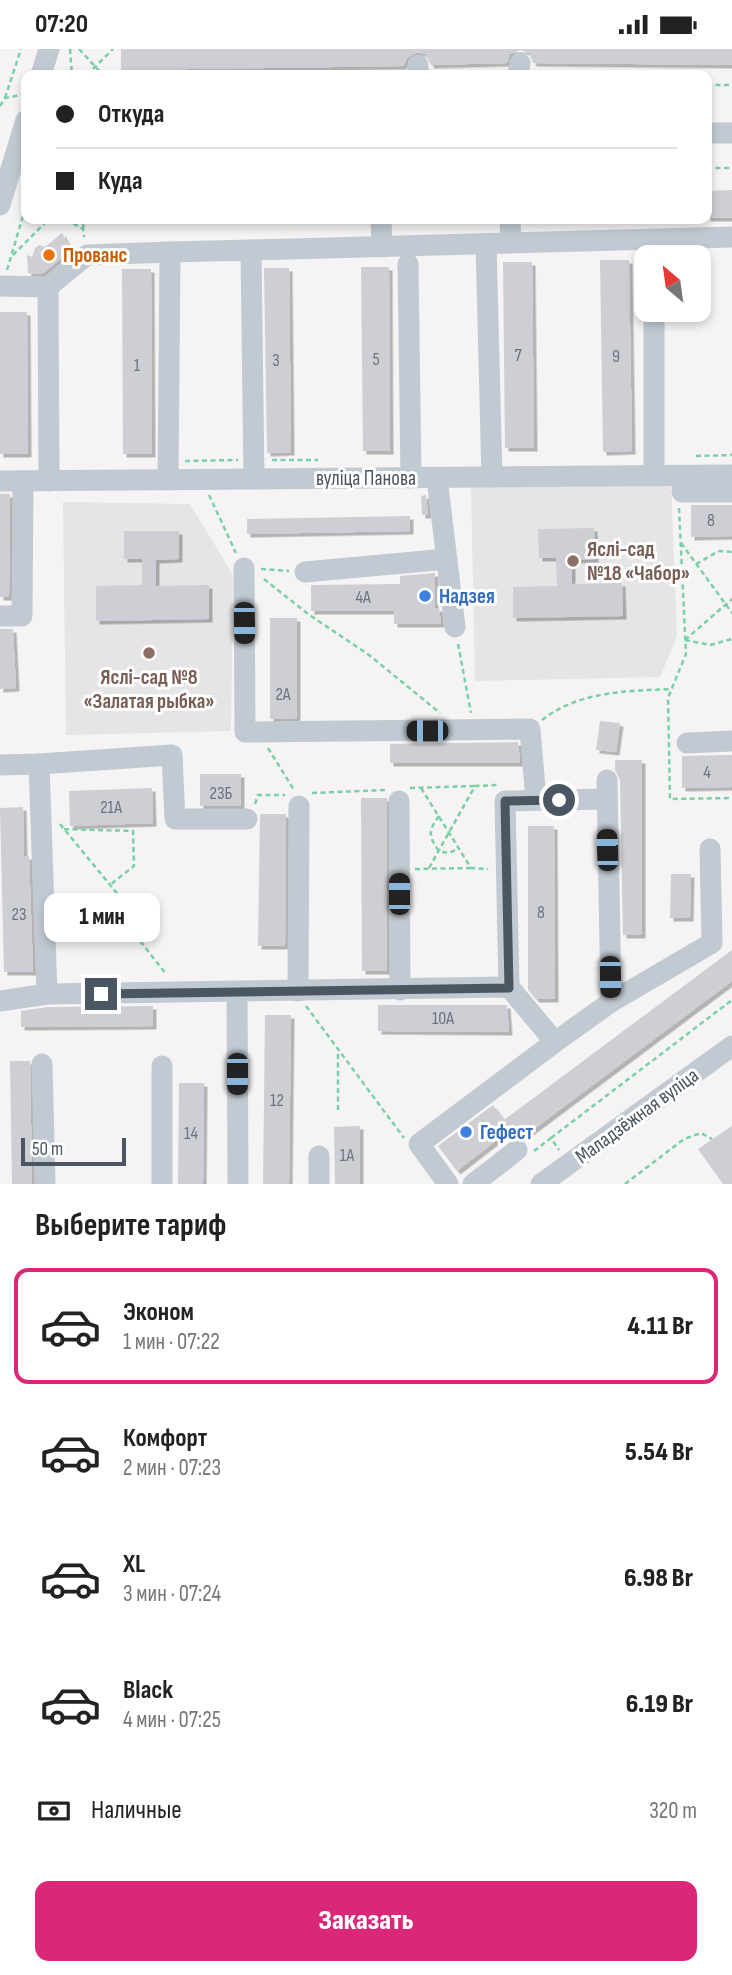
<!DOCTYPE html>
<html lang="ru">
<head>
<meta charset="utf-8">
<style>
	body { margin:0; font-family:"Sofia Sans Condensed",sans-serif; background:#f6f6f6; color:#222; height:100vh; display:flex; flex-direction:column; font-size:26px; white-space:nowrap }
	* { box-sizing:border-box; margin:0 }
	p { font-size:23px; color:#767676 }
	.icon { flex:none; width:38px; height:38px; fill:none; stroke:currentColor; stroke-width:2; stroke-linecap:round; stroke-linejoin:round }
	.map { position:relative; height:1135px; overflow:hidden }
	.drawer { display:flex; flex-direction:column; background:#fff; flex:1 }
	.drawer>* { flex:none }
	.hud { position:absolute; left:21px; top:21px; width:691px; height:154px; border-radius:14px; box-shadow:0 4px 10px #0003; display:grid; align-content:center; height:154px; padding:0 35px; background:#fff }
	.needle { width:46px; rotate:331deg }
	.buttons { position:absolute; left:634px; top:196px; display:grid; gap:14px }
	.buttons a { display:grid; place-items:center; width:77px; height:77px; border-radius:14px; background:#fff; box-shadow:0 4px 10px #0003; font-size:35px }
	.scale { position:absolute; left:21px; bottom:18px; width:105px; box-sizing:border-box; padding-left:7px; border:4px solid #4a5661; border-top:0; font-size:19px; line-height:24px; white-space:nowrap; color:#4a5661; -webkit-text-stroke:5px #fff; paint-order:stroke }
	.end { position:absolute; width:32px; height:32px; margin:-16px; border:9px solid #4a5661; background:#fff; box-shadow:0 0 0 4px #fff }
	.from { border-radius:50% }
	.bubble { position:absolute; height:49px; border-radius:14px; background:#fff; box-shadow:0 4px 10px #0003; font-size:23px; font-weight:800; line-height:49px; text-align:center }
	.car { position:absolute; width:21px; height:42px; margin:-21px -10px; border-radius:9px; box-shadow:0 0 5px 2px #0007; background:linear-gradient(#222 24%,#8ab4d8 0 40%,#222 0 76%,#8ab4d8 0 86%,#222 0) }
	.hud b { display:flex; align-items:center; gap:24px; height:66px; font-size:26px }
	.hud b+b { border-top:2px solid #e0e0e0 }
	.hud i { width:18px; height:18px; background:#222 }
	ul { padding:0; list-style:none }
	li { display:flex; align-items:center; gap:21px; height:116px; margin:0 14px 10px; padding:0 21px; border:4px solid transparent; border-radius:14px }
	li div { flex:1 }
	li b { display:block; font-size:26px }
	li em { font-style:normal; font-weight:800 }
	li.current { border-color:#db2777 }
	li>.icon { width:63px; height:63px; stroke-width:1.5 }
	h2 { padding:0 35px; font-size:32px; line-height:84px }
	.pay { display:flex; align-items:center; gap:18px; height:77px; padding:0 35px; font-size:26px }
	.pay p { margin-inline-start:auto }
	.primary-button { display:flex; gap:14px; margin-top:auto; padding:14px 35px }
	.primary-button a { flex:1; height:80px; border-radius:14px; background:#db2777; color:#fff; font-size:28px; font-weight:800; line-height:80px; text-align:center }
	.status { display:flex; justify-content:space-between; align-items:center; height:49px; padding:0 35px; background:#fff; direction:ltr }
	.status svg { height:19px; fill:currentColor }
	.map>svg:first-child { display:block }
	.education { fill:#e6e4e5 }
	.building { fill:#cdcfd5; filter:url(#shadow) }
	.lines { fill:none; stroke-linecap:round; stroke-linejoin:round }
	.path { stroke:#7ad0a6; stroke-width:2.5; stroke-dasharray:5 3.5; stroke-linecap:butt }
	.minor { stroke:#c1cad2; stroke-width:21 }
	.route { stroke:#4a5661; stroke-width:9 }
	.food-dot { fill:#e8710a; stroke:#fff; stroke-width:2.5 }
	.education-dot { fill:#8d6e63; stroke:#fff; stroke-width:2.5 }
	.shop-dot { fill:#3f7fe0; stroke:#fff; stroke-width:2.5 }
	.labels { text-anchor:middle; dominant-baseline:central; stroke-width:6; stroke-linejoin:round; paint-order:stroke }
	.number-label { font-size:18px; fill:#6b747e }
	.food-label { font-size:21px; font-weight:bold; fill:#c56008; stroke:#fff; text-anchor:start }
	.street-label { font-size:21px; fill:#4a5661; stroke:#fff }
	.education-label { font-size:21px; font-weight:bold; fill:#785e54; stroke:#fff; text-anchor:start }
	.shop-label { font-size:21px; font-weight:bold; fill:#366cbe; stroke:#fff; text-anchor:start }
</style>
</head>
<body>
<div class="status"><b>07:20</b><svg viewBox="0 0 49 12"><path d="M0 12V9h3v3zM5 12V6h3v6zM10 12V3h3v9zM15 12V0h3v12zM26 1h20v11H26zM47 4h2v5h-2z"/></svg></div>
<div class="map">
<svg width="732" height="1135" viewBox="0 0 732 1135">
	<defs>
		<filter id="shadow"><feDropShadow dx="3.5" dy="3.5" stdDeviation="0" flood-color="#0004"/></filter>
	</defs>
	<rect width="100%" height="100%" fill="#f5f3f3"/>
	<g class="education">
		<path d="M671,432L677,587L660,628L475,632L471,437Z"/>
		<path d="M63,453L190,455L233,526L231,682L66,686Z"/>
	</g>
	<g class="building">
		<path d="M121,0H732V16L533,14L529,4L521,1L510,5L507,14L431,16L425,5L417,3L407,9L403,17L121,21Z"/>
		<path d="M732,141V169H707V142Z"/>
		<path d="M62,184L71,201L42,225L28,224L27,206L32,208L35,199L39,196L45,198Z"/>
		<path d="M600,211H629L632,402L603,403Z"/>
		<path d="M503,213H532L534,399H505Z"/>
		<path d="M361,218H389L390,402H363Z"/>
		<path d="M264,219H289L291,403L267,404Z"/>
		<path d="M122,220H151L152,405H123Z"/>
		<path d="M0,263H27L28,405H0Z"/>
		<path d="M0,445H10L9,548H0Z"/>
		<path d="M426,446L428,466H422L421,447Z"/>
		<path d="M691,456H732V487L691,488Z"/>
		<path d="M410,467V482L247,485V470Z"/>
		<path d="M594,479L595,510L572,511V535L622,534L623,567L513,569V538L557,537L556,509H539L538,480Z"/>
		<path d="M124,482H179V510L156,511V537L209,536V570L96,572V537L142,536V510H124Z"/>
		<path d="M435,524V559H439L441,575H394V562H311V536L400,535V527Z"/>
		<path d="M270,569H297V669L270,670Z"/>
		<path d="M0,580H13L16,639L0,640Z"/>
		<path d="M600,672L620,674L616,703L596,701Z"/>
		<path d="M518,693L520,714H390V695Z"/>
		<path d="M732,706V738L682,739V707Z"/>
		<path d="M615,711H642V886H623L620,731L615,721Z"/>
		<rect x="200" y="725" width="41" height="32"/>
		<path d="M152,739L153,774L70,777L69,742Z"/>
		<path d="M361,749H387V922H362Z"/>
		<path d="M23,758L24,807H29L33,923H4L0,759Z"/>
		<path d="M260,765H286L285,897H258Z"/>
		<path d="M528,777H554L555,950H536L528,941Z"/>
		<path d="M671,825H691L690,869H670Z"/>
		<path d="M732,901V932L522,1089L511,1080L457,1122L438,1097L493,1056L504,1071Z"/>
		<path d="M378,956H507L509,983L378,982Z"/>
		<path d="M153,957V977L21,978V962L48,958Z"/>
		<path d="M265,966H291L289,1135H263Z"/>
		<path d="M10,1012H30L32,1135H12Z"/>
		<path d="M179,1034H204L203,1135H178Z"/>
		<path d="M360,1077V1135H335L334,1078Z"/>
		<path d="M732,1077V1135H723L698,1100Z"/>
	</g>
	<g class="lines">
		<g class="path">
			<path d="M70,0L72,26"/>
			<path d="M79,0L103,26"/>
			<path d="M87,26L113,0"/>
			<path d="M707,36H732"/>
			<path d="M5,49L21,0"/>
			<path d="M0,57L5,49L26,45"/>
			<path d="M707,119H732"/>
			<path d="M66,170L83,180L84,188"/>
			<path d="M83,180L84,170"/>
			<path d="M13,206L49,170"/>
			<path d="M7,221L26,157"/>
			<path d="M696,407L732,406"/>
			<path d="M272,411H318"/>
			<path d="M185,412L238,411"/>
			<path d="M209,446L236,504"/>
			<path d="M679,459L686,605L668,649L670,750L732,749"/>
			<path d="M681,494L732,564"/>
			<path d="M696,515L719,502L732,503"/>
			<path d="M261,520L289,522"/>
			<path d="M264,530L308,565L369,606L440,664"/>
			<path d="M685,591L732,550"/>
			<path d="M685,591L710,596L732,590"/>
			<path d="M458,595L471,664"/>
			<path d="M542,671C579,642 627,642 672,640"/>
			<path d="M268,699L294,741"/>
			<path d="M410,739L475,737"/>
			<path d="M421,739L471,819L488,820"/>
			<path d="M312,744L386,741"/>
			<path d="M255,755L258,746H285"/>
			<path d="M439,767C428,782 428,787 439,802L448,804L459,800"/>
			<path d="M60,775L120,848L126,874L166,925"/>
			<path d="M64,780L133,782L134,817L111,835"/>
			<path d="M429,819L475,737L497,736"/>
			<path d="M415,820L471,819"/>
			<path d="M306,957L404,1089"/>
			<path d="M338,1061V1002"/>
			<path d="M551,1089L732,951"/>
			<path d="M534,1102L551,1089L559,1101"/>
			<path d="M625,1135L684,1090L701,1084L712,1090"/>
		</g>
		<g class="minor">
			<path d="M418,16V26"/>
			<path d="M41,26L49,0"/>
			<path d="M518,26L520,14"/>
			<path d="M707,84H732"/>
			<path d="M0,156L26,71"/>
			<path d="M381,170L382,198"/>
			<path d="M510,170L511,194"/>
			<path d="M486,195L492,428"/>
			<path d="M251,201L732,188"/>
			<path d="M170,203L251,201L254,430"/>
			<path d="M408,215L411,429"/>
			<path d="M0,237L48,238L87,206L170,203L168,431"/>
			<path d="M48,238L49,432"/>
			<path d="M654,427V261"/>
			<path d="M684,427L682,443H732"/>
			<path d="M437,429L455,578"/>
			<path d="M0,432L732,426"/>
			<path d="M244,519L245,683L530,680L536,751"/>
			<path d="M305,523L447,510"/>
			<path d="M0,567H22L23,432"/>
			<path d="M687,694L732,692"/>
			<path d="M39,715L172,706L175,770H247"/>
			<path d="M0,716L39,715L47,945"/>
			<path d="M399,752L400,941"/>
			<path d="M509,938L505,752L606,750"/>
			<path d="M298,942L299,757"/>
			<path d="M237,943L238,1135"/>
			<path d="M0,952L47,945L509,938L555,993L419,1095L448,1135"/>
			<path d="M611,953L712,894L710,800"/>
			<path d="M555,993L611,953L607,731"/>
			<path d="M42,1015L45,1135"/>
			<path d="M162,1017V1135"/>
			<path d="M319,1107V1135"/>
			<path d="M473,1135L517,1101"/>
			<path d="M541,1135L732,997"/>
		</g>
	</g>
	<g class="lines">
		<path class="route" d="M101,945L509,939L505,752L559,751"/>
	</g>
	<circle class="food-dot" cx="49" cy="206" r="7"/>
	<g class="education-dot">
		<circle cx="573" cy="512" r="7"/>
		<circle cx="149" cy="604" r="7"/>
	</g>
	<g class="shop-dot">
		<circle cx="425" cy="547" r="7"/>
		<circle cx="466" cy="1083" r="7"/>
	</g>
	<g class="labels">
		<g class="number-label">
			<text x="518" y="306">7</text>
			<text x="616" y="307">9</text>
			<text x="376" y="310">5</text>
			<text x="276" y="311">3</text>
			<text x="137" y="316">1</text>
			<text x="711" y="471">8</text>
			<text x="363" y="548">4А</text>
			<text x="283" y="645">2А</text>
			<text x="707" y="723">4</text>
			<text x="221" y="744">23Б</text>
			<text x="111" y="758">21А</text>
			<text x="541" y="863">8</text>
			<text x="19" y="865">23</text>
			<text x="443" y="969">10А</text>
			<text x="277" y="1051">12</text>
			<text x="191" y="1084">14</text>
			<text x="347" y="1106">1А</text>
		</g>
		<g class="food-label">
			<text x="63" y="206">Прованс</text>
		</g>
		<g class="street-label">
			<text x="366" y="429">вуліца Панова</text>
			<text transform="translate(637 1067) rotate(-36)">Маладзёжная вуліца</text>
		</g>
		<g class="education-label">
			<text x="587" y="500">Яслі-сад<tspan x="587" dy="24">№18 «Чабор»</tspan></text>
			<text x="149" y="628" text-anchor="middle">Яслі-сад №8<tspan x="149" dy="24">«Залатая рыбка»</tspan></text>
		</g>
		<g class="shop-label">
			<text x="439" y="547">Надзея</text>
			<text x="480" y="1083">Гефест</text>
		</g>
	</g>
</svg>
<div class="buttons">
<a><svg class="needle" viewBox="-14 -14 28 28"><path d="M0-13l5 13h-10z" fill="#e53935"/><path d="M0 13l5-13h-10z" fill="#767676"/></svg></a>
</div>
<div class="scale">50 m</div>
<i class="end from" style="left:559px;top:751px"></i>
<i class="end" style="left:101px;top:945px"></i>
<div class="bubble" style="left:44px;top:844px;width:116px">1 мин</div>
<i class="car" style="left:244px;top:574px;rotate:179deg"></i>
<i class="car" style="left:427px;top:682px;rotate:270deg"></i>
<i class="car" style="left:607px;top:801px;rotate:358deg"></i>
<i class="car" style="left:399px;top:845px;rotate:0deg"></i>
<i class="car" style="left:610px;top:928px;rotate:179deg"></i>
<i class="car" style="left:237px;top:1025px;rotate:180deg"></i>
<div class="hud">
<b><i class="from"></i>Откуда</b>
<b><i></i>Куда</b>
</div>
</div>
<section class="drawer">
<h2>Выберите тариф</h2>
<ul>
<li class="current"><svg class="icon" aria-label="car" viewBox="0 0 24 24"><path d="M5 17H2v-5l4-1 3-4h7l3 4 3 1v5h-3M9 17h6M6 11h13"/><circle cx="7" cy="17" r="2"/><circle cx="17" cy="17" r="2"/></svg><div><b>Эконом</b><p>1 мин · 07:22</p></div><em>4.11 Br</em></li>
<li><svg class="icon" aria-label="car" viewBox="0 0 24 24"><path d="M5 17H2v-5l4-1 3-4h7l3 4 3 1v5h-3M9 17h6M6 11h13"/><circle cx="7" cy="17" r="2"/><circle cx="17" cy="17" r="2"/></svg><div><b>Комфорт</b><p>2 мин · 07:23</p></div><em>5.54 Br</em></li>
<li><svg class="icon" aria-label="car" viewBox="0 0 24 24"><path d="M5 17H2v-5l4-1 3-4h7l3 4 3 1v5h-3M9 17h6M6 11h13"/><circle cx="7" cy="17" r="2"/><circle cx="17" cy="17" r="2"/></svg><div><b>XL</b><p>3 мин · 07:24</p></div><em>6.98 Br</em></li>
<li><svg class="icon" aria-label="car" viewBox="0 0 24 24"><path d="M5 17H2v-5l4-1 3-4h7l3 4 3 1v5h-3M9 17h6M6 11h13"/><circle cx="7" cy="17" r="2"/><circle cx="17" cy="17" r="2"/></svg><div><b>Black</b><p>4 мин · 07:25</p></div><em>6.19 Br</em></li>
</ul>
<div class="pay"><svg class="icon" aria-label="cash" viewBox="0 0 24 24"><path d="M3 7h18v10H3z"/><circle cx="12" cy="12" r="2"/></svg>Наличные<p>320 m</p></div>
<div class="primary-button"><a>Заказать</a></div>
</section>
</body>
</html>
